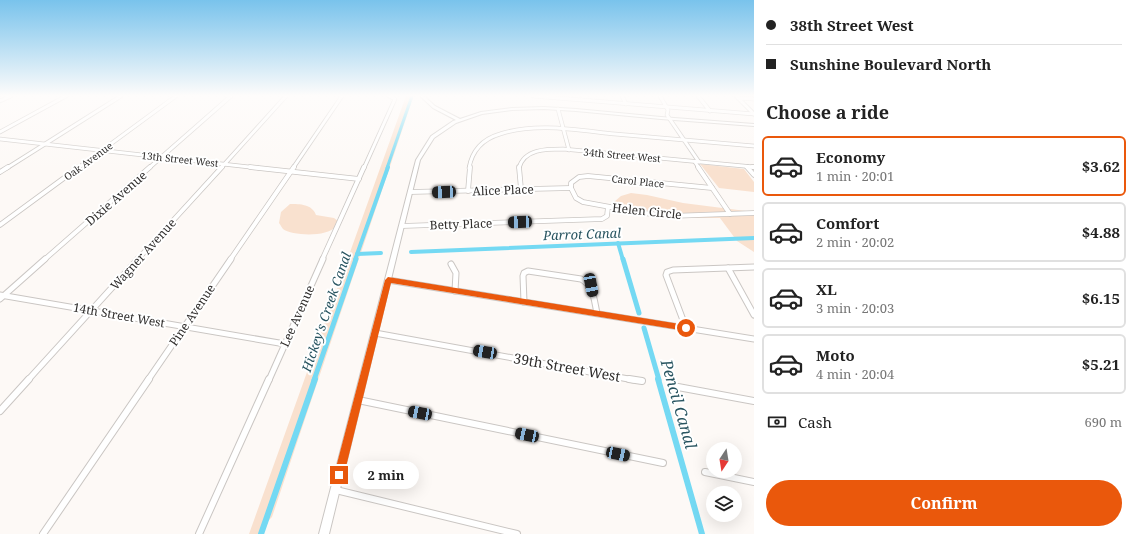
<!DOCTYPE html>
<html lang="en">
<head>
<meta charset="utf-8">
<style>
	body { margin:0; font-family:"Noto Serif",serif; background:#f6f6f6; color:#222; height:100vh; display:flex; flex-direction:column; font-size:15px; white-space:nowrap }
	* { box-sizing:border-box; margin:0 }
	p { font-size:13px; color:#767676 }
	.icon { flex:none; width:22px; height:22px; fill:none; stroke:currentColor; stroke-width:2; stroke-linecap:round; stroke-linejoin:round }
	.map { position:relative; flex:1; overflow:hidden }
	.panel { display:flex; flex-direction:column; background:#fff; width:380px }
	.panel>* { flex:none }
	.guide { display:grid; align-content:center; height:88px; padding:0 12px; background:#fff }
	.needle { width:26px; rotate:192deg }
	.buttons { position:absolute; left:706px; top:442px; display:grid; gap:8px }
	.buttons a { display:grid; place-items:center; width:36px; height:36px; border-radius:50%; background:#fff; box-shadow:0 4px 16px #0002; font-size:20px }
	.end { position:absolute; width:18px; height:18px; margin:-9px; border:5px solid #ea580c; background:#fff; box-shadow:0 0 0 2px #fff }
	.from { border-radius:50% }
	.bubble { position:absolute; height:28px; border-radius:14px; background:#fff; box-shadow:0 4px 16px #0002; font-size:13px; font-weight:700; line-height:28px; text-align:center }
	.car { position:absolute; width:12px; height:24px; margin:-12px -6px; border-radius:5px; box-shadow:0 0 3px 1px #0007; background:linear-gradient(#222 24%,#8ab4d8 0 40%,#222 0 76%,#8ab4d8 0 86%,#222 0) }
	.guide b { display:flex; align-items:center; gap:14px; height:38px; font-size:15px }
	.guide b+b { border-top:1px solid #e0e0e0 }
	.guide i { width:10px; height:10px; background:#222 }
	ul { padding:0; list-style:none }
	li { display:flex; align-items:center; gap:12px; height:60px; margin:0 8px 6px; padding:0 4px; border:2px solid #e0e0e0; border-radius:6px }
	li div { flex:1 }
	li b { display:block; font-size:15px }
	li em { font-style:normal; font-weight:700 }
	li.current { border-color:#ea580c }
	li>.icon { width:36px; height:36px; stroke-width:1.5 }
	h2 { padding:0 12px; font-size:18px; line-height:48px }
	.pay { display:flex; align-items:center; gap:10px; height:44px; padding:0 12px; font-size:15px }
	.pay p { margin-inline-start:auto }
	.primary-button { display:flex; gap:8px; margin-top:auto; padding:8px 12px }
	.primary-button a { flex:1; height:46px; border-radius:24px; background:#ea580c; color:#fff; font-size:16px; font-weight:700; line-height:46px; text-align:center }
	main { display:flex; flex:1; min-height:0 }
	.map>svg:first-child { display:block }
	.green { fill:#f9e1cf }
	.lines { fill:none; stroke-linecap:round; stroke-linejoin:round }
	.canal-far3 { stroke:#74d9f3; stroke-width:3 }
	.canal-far2 { stroke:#74d9f3; stroke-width:4 }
	.canal-far1 { stroke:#74d9f3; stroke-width:5 }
	.canal { stroke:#74d9f3; stroke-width:6 }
	.street-far3-casing { stroke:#cac6c3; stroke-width:4.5 }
	.street-far2-casing { stroke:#cac6c3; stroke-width:5.5 }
	.street-far1-casing { stroke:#cac6c3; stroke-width:7 }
	.street-casing { stroke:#cac6c3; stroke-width:8 }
	.secondary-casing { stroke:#cac6c3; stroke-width:2 }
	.street-far3 { stroke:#fff; stroke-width:3 }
	.street-far2 { stroke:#fff; stroke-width:4 }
	.street-far1 { stroke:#fff; stroke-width:5 }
	.street { stroke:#fff; stroke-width:6 }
	.secondary { fill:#fff; fill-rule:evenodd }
	.route { fill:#ea580c }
	.labels { text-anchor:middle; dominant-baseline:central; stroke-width:4; stroke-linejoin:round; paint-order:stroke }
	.far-street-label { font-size:10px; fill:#302e2d; stroke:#fff }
	.street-label { font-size:12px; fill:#302e2d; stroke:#fff }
	.water-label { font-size:13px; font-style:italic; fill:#285460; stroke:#fff }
	.near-street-label { font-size:14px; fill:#302e2d; stroke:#fff }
	.near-water-label { font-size:16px; font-style:italic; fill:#285460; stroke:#fff }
</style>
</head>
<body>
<main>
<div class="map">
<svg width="754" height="534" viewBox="0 0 754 534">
	<rect width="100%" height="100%" fill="#fdf9f6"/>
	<g class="green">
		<path d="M406,96H413V98L272,517L266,523L262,534H249Z"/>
		<path d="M700,164L744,169L754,182V192L719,188Z"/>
		<path d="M631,193L647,195L683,203L754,212V252L737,241L720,218H687L652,215L614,202L621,196Z"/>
		<path d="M290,204C300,204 312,204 316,215L334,218L338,221C337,223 337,225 335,227C328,237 292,236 283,229C282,228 280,224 279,223L281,212Z"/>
	</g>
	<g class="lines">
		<path class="canal-far3" d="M387,168L412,96"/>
		<g class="canal-far2">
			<path d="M618,243L623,260"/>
			<path d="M411,252L754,238"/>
			<path d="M357,254L381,253"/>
			<path d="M355,260L388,167"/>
		</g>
		<g class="canal-far1">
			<path d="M623,259L639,313"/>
			<path d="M644,328L659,380"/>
			<path d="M314,380L356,259"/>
		</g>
		<g class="canal">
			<path d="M658,379L702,534"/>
			<path d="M261,534L315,379"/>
		</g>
		<g class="street-far3-casing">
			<g id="street-far3">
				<path d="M533,96L754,114"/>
				<path d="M622,96L626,104"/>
				<path d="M660,96L668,110L667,115L699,162"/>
				<path d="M698,96L710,111"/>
				<path d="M736,96L754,114"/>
				<path d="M738,98L754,99"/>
				<path d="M0,101L11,96"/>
				<path d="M558,109L569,150"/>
				<path d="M0,132L66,96"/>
				<path d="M0,139L259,168"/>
				<path d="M695,162L699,168"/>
				<path d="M7,168L121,96"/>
				<path d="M78,168L176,96"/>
				<path d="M149,168L231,96"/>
				<path d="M221,168L286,96"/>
				<path d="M293,168L342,96"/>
				<path d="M364,168L395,99L389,96"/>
				<path d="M469,168C472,151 483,139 500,134C536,122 577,130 615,134C661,138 708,142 754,146"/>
				<path d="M519,168C524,149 546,149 563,149L754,167"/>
			</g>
		</g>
		<g class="street-far2-casing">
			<g id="street-far2">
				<path d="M250,167L359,179"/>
				<path d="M519,167L521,189"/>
				<path d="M698,167L730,214"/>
				<path d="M747,167L754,175"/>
				<path d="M752,167H754"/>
				<path d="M0,172L8,167"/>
				<path d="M571,188L576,198L583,202L643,213L671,216L754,213"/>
				<path d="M571,188V183L579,177L588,176L712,188"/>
				<path d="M468,191L470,167"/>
				<path d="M410,192L571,188"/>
				<path d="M0,225L79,167"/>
				<path d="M402,226L602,219L607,216L608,207"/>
				<path d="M44,260L150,167"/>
				<path d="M137,260L222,167"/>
				<path d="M230,260L294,167"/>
				<path d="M322,260L364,167"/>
			</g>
		</g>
		<g class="street-far1-casing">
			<g id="street-far1">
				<path d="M451,264L456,273L455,291"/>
				<path d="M728,268L754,315"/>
				<path d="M388,280L754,339"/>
				<path d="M0,295L285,344"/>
				<path d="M0,299L45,259"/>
				<path d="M524,302L523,276L524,273L528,271L581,279C594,286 594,300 597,313"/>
				<path d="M686,328L666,275L667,272L673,270L754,267"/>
				<path d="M375,333L634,380"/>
				<path d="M28,380L138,259"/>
				<path d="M148,380L231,259"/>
				<path d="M269,380L323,259"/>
			</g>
		</g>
		<g class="street-casing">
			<g id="street">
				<path d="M629,379L642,381"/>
				<path d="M678,387L754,401"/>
				<path d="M358,400L663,463"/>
				<path d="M0,411L29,379"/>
				<path d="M705,472L754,482"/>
				<path d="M336,490L517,534"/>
				<path d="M43,534L149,379"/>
				<path d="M199,534L269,379"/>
			</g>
		</g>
		<g class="secondary-casing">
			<path id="secondary" d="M420,96H424L435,106L460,119L481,112L512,108L544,107L576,109L661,117L754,124V126L661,119L576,111L544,109L512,110L482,114L456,123L434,138L420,160L329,534H319L416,160L431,136L453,121L456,120L433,108Z"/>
		</g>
		<use href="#street-far3" class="street-far3"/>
		<use href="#street-far2" class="street-far2"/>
		<use href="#street-far1" class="street-far1"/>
		<use href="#street" class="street"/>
		<use href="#secondary" class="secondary"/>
	</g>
	<linearGradient id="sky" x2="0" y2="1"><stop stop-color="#79c3ec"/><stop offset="0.56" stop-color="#fefcfb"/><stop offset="1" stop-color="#fefcfb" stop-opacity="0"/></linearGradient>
	<rect width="754" height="171" fill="url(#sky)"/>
	<path class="route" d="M388,277L686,325L690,328L686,331L391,283L344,475L343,478L339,480L336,478L334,475L385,280Z"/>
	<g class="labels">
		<g class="far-street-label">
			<text transform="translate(622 155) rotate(5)">34th Street West</text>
			<text transform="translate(180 159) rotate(6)">13th Street West</text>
			<text transform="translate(88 161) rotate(-36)">Oak Avenue</text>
			<text transform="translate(638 181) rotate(6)">Carol Place</text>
		</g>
		<g class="street-label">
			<text transform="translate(503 190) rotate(-2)">Alice Place</text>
			<text transform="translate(116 198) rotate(-41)">Dixie Avenue</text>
			<text transform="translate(647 211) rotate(6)">Helen Circle</text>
			<text transform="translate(461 224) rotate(-2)">Betty Place</text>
			<text transform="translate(143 254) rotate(-48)">Wagner Avenue</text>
			<text transform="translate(119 315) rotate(10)">14th Street West</text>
			<text transform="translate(192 315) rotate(-56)">Pine Avenue</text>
			<text transform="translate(297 316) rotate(-66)">Lee Avenue</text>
		</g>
		<g class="water-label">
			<text transform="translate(582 234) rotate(-2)">Parrot Canal</text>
			<text transform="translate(326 312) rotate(-71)">Hickey's Creek Canal</text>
		</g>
		<g class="near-street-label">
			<text transform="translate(567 367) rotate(10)">39th Street West</text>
		</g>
		<g class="near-water-label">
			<text transform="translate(679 404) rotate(74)">Pencil Canal</text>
		</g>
	</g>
</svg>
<div class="buttons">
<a><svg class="needle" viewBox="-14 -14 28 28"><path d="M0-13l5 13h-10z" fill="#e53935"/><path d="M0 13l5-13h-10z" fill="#767676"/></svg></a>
<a><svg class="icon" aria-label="layers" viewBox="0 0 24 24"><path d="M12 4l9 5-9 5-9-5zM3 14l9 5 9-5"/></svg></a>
</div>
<i class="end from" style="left:686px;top:328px"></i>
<i class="end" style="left:339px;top:475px"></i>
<div class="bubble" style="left:353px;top:461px;width:66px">2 min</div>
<i class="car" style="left:444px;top:192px;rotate:268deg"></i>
<i class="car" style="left:520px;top:222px;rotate:268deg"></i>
<i class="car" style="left:591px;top:285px;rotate:169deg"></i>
<i class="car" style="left:485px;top:352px;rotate:280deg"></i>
<i class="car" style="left:420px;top:413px;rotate:281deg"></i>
<i class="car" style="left:527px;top:435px;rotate:282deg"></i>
<i class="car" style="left:618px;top:454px;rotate:102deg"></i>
</div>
<section class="panel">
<div class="guide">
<b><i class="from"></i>38th Street West</b>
<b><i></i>Sunshine Boulevard North</b>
</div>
<h2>Choose a ride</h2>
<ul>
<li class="current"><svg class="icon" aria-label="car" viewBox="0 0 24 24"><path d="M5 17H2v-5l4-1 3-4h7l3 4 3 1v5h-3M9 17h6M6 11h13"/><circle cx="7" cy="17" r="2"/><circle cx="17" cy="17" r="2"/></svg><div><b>Economy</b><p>1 min · 20:01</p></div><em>$3.62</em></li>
<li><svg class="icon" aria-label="car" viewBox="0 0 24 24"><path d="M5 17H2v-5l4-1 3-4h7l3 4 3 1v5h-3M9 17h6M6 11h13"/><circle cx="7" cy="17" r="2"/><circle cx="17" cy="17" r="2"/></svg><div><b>Comfort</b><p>2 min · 20:02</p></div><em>$4.88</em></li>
<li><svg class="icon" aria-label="car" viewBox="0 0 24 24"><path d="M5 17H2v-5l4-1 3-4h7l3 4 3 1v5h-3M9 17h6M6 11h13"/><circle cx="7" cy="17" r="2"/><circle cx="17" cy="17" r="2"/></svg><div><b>XL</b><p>3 min · 20:03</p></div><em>$6.15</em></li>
<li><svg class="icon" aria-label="car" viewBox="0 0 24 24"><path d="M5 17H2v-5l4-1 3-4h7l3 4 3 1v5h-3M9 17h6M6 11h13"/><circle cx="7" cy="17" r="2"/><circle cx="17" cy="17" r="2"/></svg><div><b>Moto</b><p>4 min · 20:04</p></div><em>$5.21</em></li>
</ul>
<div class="pay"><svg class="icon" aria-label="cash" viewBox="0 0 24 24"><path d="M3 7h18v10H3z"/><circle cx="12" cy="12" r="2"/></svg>Cash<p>690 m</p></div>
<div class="primary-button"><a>Confirm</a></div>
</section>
</main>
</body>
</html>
